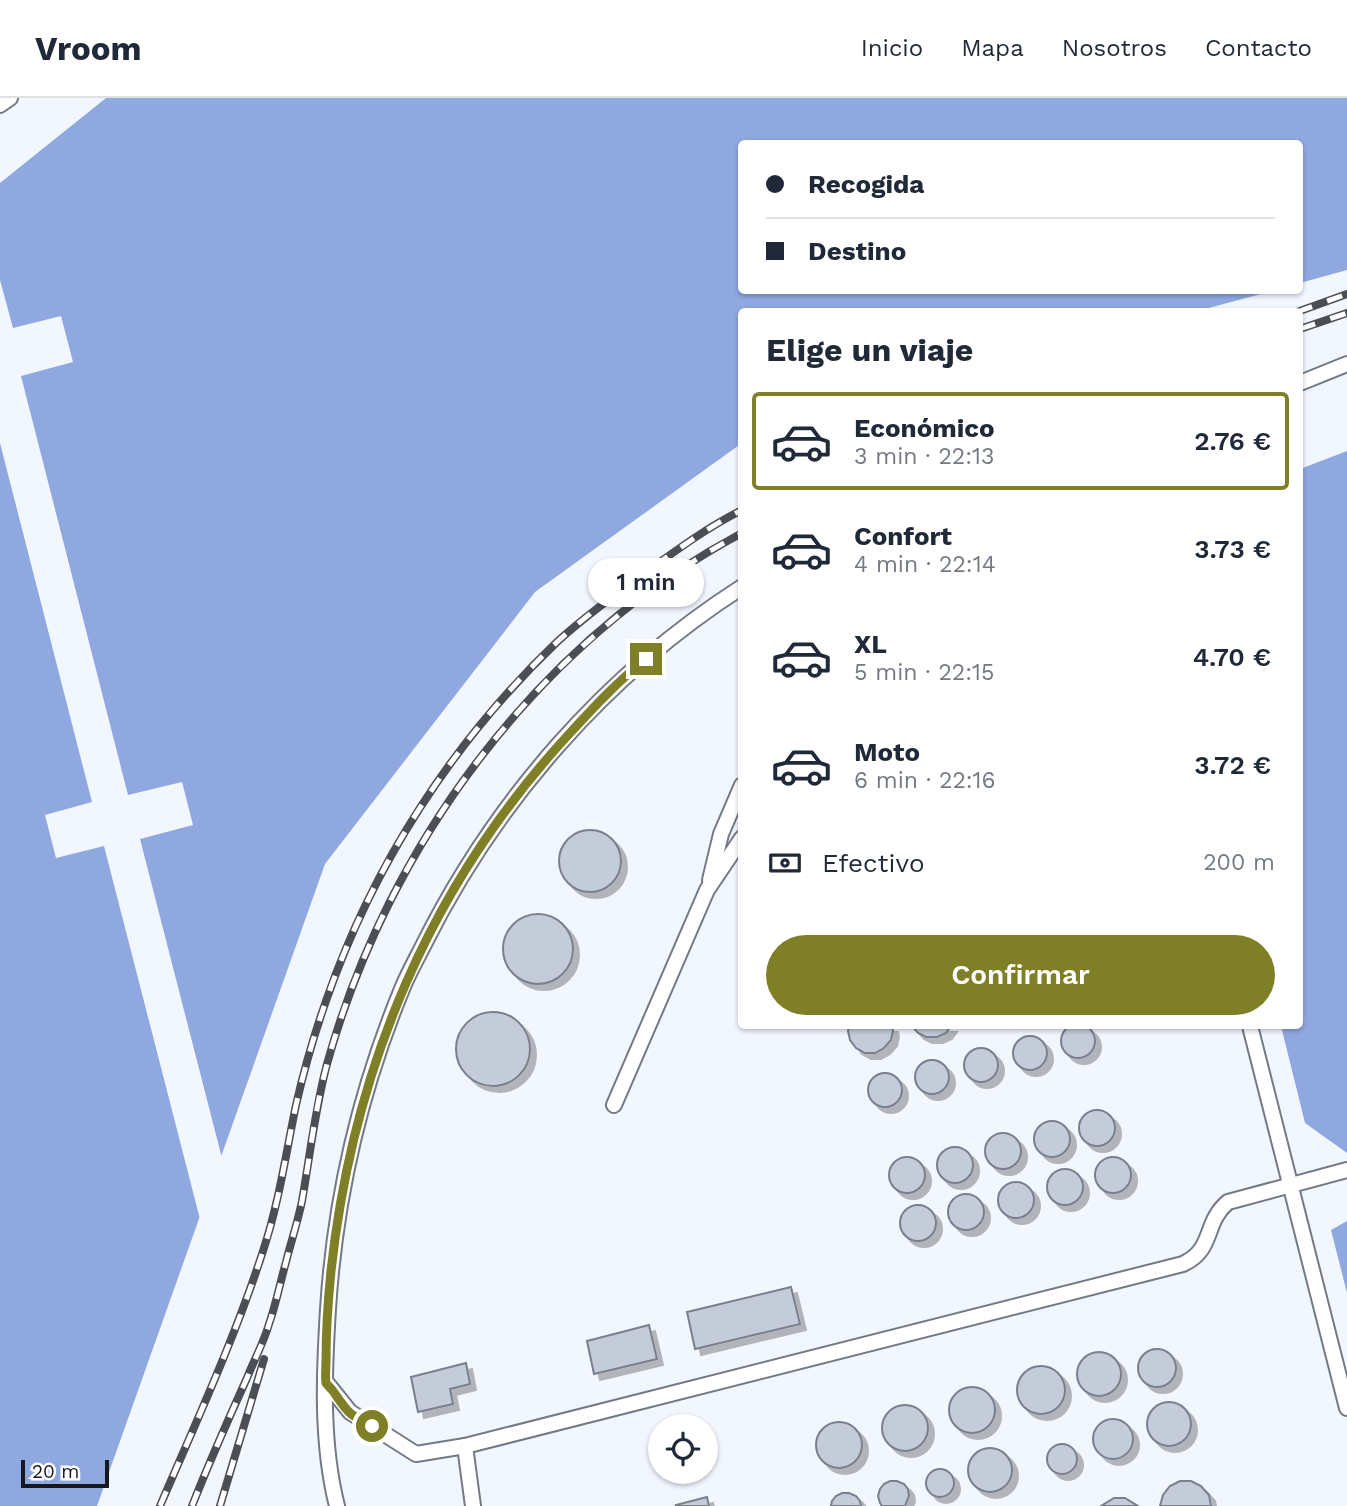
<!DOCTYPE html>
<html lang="es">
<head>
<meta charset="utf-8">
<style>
	body { margin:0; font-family:"Work Sans",sans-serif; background:#f6f6f7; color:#1f2937; height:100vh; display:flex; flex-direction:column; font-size:26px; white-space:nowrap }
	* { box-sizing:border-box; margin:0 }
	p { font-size:23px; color:#747a83 }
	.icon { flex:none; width:38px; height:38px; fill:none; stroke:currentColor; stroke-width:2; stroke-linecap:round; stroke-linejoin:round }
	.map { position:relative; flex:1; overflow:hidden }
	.panel { position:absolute; left:738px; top:210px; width:565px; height:721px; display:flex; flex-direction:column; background:#fff; border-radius:7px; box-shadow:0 2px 5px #0004 }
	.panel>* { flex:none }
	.top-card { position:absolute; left:738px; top:42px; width:565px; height:154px; border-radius:7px; box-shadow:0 2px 5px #0004; display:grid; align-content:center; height:154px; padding:0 28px; background:#fff }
	.controls { position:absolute; left:648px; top:1316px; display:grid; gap:14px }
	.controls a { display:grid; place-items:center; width:70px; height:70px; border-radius:50%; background:#fff; box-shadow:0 2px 5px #0004; font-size:35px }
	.scale { position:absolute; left:21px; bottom:18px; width:88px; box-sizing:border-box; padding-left:7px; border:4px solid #16181d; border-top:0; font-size:19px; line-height:24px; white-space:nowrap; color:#16181d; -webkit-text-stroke:5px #fff; paint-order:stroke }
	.end { position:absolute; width:32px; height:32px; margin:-16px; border:9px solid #7f7f27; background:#fff; box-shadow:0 0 0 4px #fff }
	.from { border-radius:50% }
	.bubble { position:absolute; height:49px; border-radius:24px; background:#fff; box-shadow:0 2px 5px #0004; font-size:23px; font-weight:600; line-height:49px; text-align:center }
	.top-card b { display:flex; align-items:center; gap:24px; height:66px; font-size:26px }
	.top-card b+b { border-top:2px solid #e0e1e3 }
	.top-card i { width:18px; height:18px; background:#1f2937 }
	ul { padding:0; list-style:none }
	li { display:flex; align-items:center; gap:21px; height:98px; margin:0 14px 10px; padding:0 14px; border:4px solid transparent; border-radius:7px }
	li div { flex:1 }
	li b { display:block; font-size:26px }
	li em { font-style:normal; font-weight:600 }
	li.current { border-color:#7f7f27 }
	li>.icon { width:63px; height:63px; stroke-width:1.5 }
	h2 { padding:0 28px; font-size:32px; line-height:84px }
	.pay { display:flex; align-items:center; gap:18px; height:77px; padding:0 28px; font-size:26px }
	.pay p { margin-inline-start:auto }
	.action { display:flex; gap:14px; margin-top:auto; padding:14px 28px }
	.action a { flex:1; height:80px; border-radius:42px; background:#7f7f27; color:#fff; font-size:28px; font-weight:600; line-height:80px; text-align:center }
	header { display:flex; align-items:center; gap:42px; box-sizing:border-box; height:98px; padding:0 35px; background:#fff; border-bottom:2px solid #e0e1e3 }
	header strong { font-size:33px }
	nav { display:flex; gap:38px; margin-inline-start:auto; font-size:24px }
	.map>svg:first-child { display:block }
	.water { fill:#8fa9e0 }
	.pier { fill:#f2f6ff }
	.building { fill:#c4cbd9; stroke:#797f8d; stroke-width:2; filter:url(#shadow) }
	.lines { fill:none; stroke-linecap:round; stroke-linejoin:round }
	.lane-casing { stroke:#737986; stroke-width:18 }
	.lane { stroke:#fff; stroke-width:14 }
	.rail-casing { stroke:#4c4e54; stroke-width:8 }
	.rail { stroke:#fff; stroke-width:5; stroke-dasharray:16; stroke-linecap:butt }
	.route { stroke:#7f7f27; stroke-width:9 }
</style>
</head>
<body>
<header>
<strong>Vroom</strong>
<nav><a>Inicio</a><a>Mapa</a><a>Nosotros</a><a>Contacto</a></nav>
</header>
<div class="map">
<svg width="1347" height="1408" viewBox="0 0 1347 1408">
	<defs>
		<filter id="shadow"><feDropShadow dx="6" dy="6" stdDeviation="0" flood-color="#0004"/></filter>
	</defs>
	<rect width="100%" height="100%" fill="#f2f6ff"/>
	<g class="water">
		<path d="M106,0H1347V172L1300,185V46H742V192L1272,193L1194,214H742V345L535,494L325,766L97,1408H0V85Z"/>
		<path d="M1347,353V1055L1305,1025L1281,928H1300V371Z"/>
		<path d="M1347,1123V1195L1331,1132Z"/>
	</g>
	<path class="pier" d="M0,182L13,230L61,218L73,264L21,278L128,697L182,684L193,727L140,741L223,1064L201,1125L104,748L56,760L45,717L92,704L0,345Z"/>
	<g class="building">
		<circle cx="590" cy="763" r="31"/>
		<circle cx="538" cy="851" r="35"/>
		<circle cx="493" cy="951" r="37"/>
		<circle cx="1078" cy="943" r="17"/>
		<path d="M849,928H892L893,933L891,942L884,950L875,955H865L856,950L850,942L848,933Z"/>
		<path d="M912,928H951L946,935L937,939H926L918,935Z"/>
		<circle cx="1030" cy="955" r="17"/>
		<circle cx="981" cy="967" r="17"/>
		<circle cx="932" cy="979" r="17"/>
		<circle cx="885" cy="992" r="17"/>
		<circle cx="1097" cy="1030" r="18"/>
		<circle cx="1052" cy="1041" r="18"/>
		<circle cx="1003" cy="1053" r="18"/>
		<circle cx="955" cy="1067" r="18"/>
		<circle cx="1113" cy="1077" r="18"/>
		<circle cx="907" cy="1077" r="18"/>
		<circle cx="1065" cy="1089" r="18"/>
		<circle cx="1016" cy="1102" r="18"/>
		<circle cx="966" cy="1114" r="18"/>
		<circle cx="918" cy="1125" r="18"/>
		<path d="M791,1189L800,1226L695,1251L687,1214Z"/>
		<path d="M649,1227L657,1261L594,1276L587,1243Z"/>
		<circle cx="1157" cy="1270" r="19"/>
		<circle cx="1099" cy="1276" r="22"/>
		<path d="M466,1265L470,1286L450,1291L453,1306L418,1314L411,1279Z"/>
		<circle cx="1041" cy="1292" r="24"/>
		<circle cx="972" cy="1312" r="23"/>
		<circle cx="1169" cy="1326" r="22"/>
		<circle cx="905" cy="1330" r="23"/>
		<circle cx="1113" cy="1341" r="20"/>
		<circle cx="839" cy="1347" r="23"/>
		<circle cx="1062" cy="1361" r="15"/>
		<circle cx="990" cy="1372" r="22"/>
		<circle cx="940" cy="1385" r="14"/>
		<path d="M890,1383H897L904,1386L908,1391L909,1398L905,1408H882L880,1405L878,1398L880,1391L884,1386Z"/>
		<path d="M1180,1383H1191L1201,1388L1209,1397L1211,1408H1160L1163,1397L1170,1388Z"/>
		<path d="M842,1395H849L856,1398L860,1403L861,1408H831L832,1403L836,1398Z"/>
		<path d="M707,1399L709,1408H677L676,1407Z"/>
		<path d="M1114,1400H1125L1138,1408H1101Z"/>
	</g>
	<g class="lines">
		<g class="lane-casing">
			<g id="lane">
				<path d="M0,7L10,0"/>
				<path d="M1300,285L1347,266"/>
				<path d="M710,782L721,736L742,687"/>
				<path d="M1250,928L1347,1310"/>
				<path d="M614,1007L707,792L742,740"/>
				<path d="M326,1284L350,1314L416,1356L465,1348"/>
				<path d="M337,1408C321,1345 324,1276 328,1211C335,1101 360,993 402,891C408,876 416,862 423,848C495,703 606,576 742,489"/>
				<path d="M473,1408L465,1348L1183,1166C1215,1151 1203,1125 1228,1104L1347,1072"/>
			</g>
		</g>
		<use href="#lane" class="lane"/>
		<g class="rail-casing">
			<g id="rail">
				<path d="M1297,214L1347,196"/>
				<path d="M1300,231L1347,215"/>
				<path d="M160,1408C196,1324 235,1240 263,1153C279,1105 286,1055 296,1007C304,972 314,937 326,903C373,767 453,643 557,544C583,520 613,498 642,477C674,454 706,430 742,412"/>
				<path d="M192,1408C209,1365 228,1322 247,1280C254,1262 264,1244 269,1226C276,1206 280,1185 286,1164C291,1144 298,1123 302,1103C310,1057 315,1011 327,966C388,746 539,543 742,435"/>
				<path d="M220,1408L264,1261"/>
			</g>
		</g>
		<use href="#rail" class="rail"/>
	</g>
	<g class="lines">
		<path class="route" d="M372,1328C365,1324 355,1320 349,1314C343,1308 338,1300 333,1293C331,1290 328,1288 326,1285C325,1279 326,1269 326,1263C326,1233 328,1203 331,1173C353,970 430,786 570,635C594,609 618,583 646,561"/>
	</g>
</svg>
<div class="controls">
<a><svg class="icon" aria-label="locate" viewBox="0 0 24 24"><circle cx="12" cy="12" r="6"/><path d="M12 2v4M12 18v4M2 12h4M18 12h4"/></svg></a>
</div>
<div class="scale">20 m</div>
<i class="end from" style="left:372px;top:1328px"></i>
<i class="end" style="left:646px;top:561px"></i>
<div class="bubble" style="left:588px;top:460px;width:116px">1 min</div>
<div class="top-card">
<b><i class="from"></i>Recogida</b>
<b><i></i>Destino</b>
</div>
<section class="panel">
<h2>Elige un viaje</h2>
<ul>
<li class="current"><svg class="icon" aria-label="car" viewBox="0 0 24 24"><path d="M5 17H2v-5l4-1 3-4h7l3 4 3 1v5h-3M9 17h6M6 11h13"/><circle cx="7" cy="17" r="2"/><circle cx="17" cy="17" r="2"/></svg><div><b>Económico</b><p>3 min · 22:13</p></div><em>2.76 €</em></li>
<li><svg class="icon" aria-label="car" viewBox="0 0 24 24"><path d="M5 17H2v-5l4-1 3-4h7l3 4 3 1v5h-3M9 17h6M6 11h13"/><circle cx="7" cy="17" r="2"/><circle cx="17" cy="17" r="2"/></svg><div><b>Confort</b><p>4 min · 22:14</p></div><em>3.73 €</em></li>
<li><svg class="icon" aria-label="car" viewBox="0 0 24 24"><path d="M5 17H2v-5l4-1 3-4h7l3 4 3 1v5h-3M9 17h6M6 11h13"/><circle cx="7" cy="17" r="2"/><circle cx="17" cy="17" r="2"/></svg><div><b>XL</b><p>5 min · 22:15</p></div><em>4.70 €</em></li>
<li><svg class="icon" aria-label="car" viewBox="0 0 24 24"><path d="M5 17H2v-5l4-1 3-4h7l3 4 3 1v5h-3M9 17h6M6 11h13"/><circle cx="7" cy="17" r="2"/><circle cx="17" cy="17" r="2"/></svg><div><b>Moto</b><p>6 min · 22:16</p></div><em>3.72 €</em></li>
</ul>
<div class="pay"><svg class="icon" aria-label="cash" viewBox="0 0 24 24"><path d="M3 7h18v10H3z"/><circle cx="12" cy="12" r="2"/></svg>Efectivo<p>200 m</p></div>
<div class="action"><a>Confirmar</a></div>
</section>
</div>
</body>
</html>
